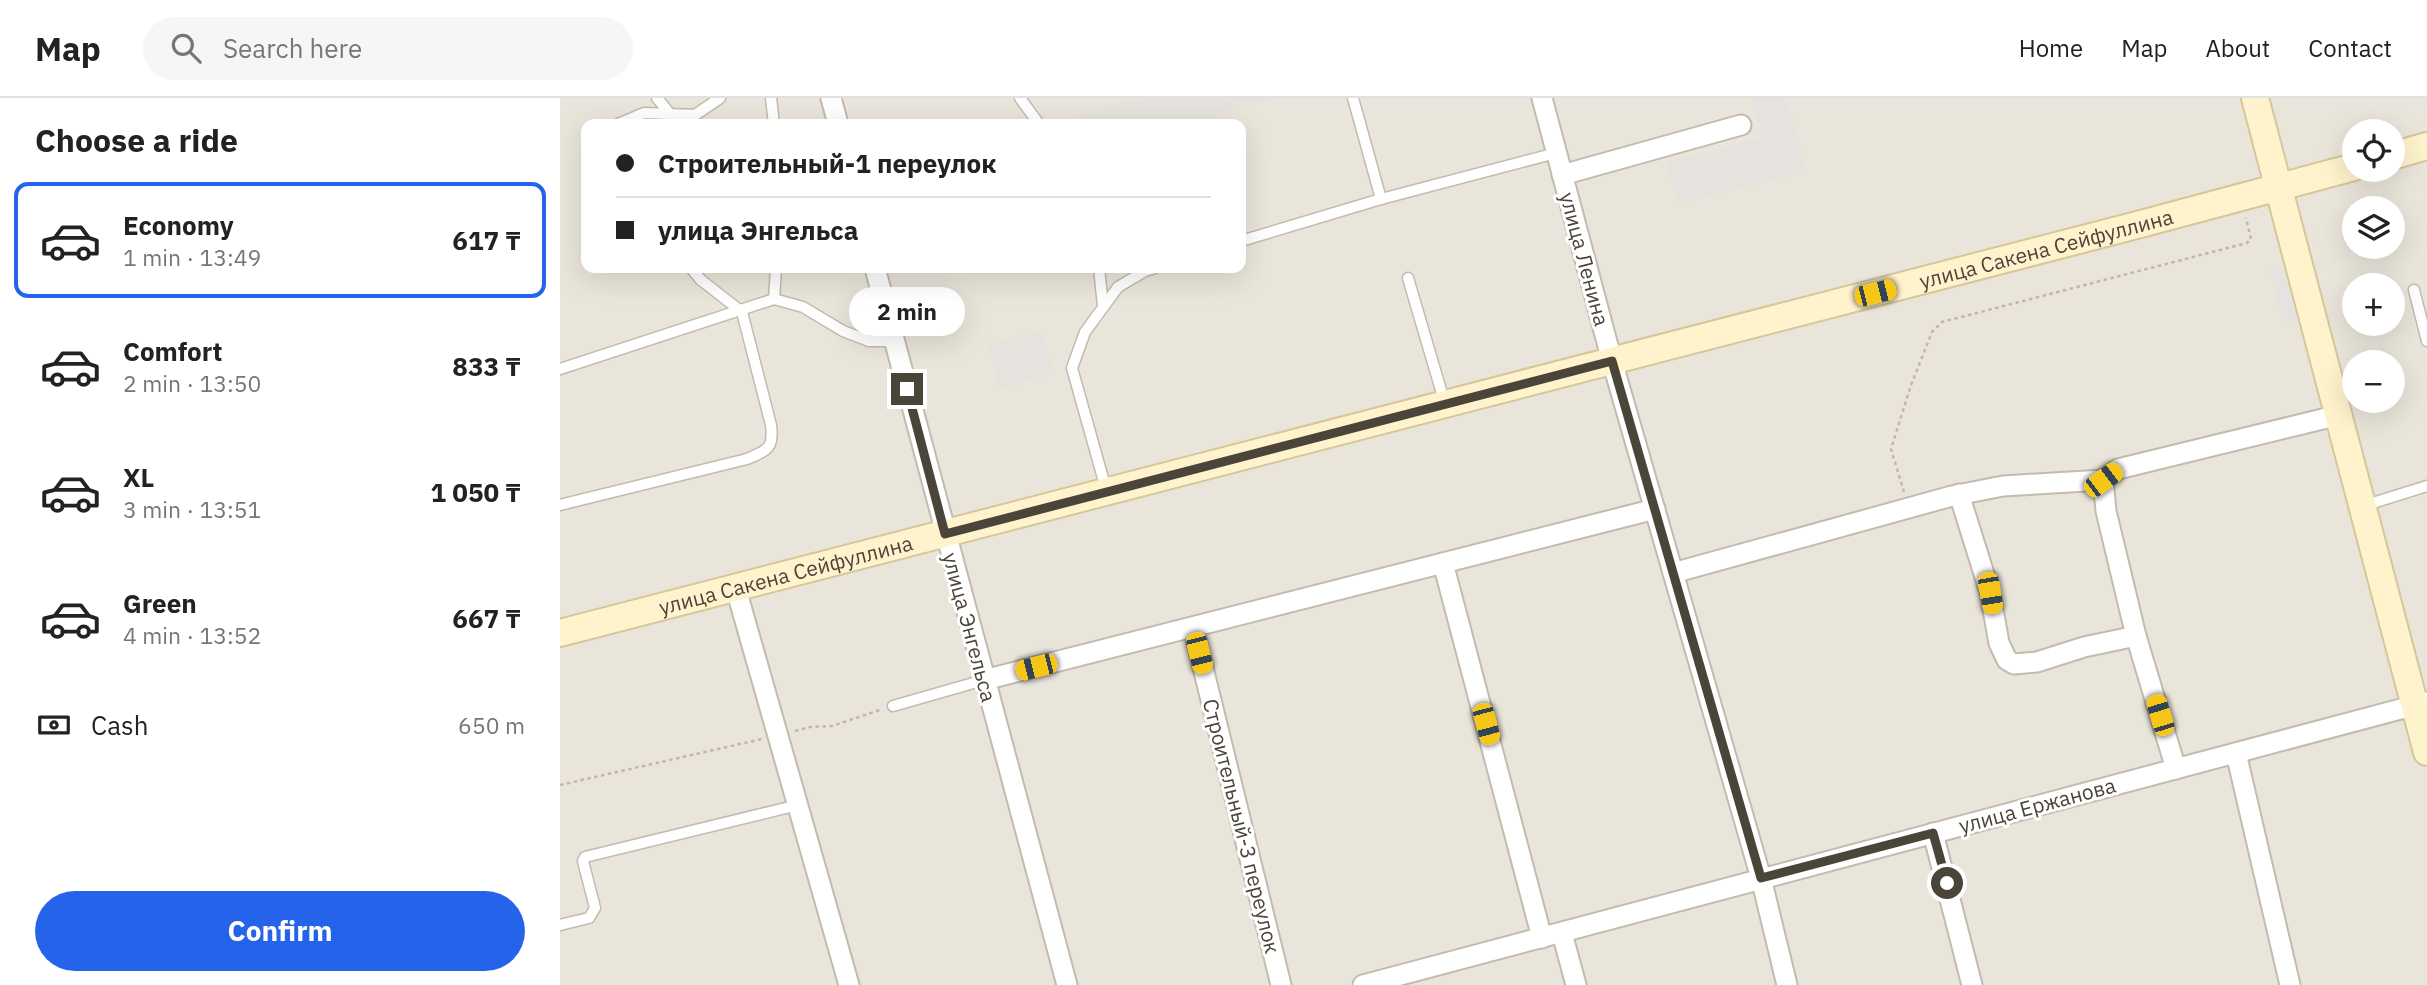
<!DOCTYPE html>
<html lang="en">
<head>
<meta charset="utf-8">
<style>
	body { margin:0; font-family:"IBM Plex Sans",sans-serif; background:#f6f6f6; color:#222; height:100vh; display:flex; flex-direction:column; font-size:26px; white-space:nowrap }
	* { box-sizing:border-box; margin:0 }
	p { font-size:23px; color:#767676 }
	.icon { flex:none; width:38px; height:38px; fill:none; stroke:currentColor; stroke-width:2; stroke-linecap:round; stroke-linejoin:round }
	.map { position:relative; flex:1; overflow:hidden }
	.side { display:flex; flex-direction:column; background:#fff; width:560px }
	.side>* { flex:none }
	.hud { position:absolute; left:21px; top:21px; width:665px; height:154px; border-radius:14px; box-shadow:0 7px 28px #0002; display:grid; align-content:center; height:154px; padding:0 35px; background:#fff }
	.fabs { position:absolute; left:1782px; top:21px; display:grid; gap:14px }
	.fabs a { display:grid; place-items:center; width:63px; height:63px; border-radius:50%; background:#fff; box-shadow:0 7px 28px #0002; font-size:35px }
	.end { position:absolute; width:32px; height:32px; margin:-16px; border:9px solid #4b4439; background:#fff; box-shadow:0 0 0 4px #fff }
	.from { border-radius:50% }
	.bubble { position:absolute; height:49px; border-radius:24px; background:#fff; box-shadow:0 7px 28px #0002; font-size:23px; font-weight:700; line-height:49px; text-align:center }
	.car { position:absolute; width:21px; height:42px; margin:-21px -10px; border-radius:9px; box-shadow:0 0 5px 2px #0007; background:linear-gradient(#f5c518 24%,#345 0 40%,#f5c518 0 76%,#345 0 86%,#f5c518 0) }
	.hud b { display:flex; align-items:center; gap:24px; height:66px; font-size:26px }
	.hud b+b { border-top:2px solid #e0e0e0 }
	.hud i { width:18px; height:18px; background:#222 }
	ul { padding:0; list-style:none }
	li { display:flex; align-items:center; gap:21px; height:116px; margin:0 14px 10px; padding:0 21px; border:4px solid transparent; border-radius:14px }
	li div { flex:1 }
	li b { display:block; font-size:26px }
	li em { font-style:normal; font-weight:700 }
	li.active { border-color:#2563eb }
	li>.icon { width:63px; height:63px; stroke-width:1.5 }
	h2 { padding:0 35px; font-size:32px; line-height:84px }
	.pay { display:flex; align-items:center; gap:18px; height:77px; padding:0 35px; font-size:26px }
	.pay p { margin-inline-start:auto }
	.action { display:flex; gap:14px; margin-top:auto; padding:14px 35px }
	.action a { flex:1; height:80px; border-radius:42px; background:#2563eb; color:#fff; font-size:28px; font-weight:700; line-height:80px; text-align:center }
	header { display:flex; align-items:center; gap:42px; box-sizing:border-box; height:98px; padding:0 35px; background:#fff; border-bottom:2px solid #e0e0e0 }
	header strong { font-size:33px }
	nav { display:flex; gap:38px; margin-inline-start:auto; font-size:24px }
	.search { width:490px; height:63px; background:#f6f6f6; display:flex; align-items:center; gap:18px; box-sizing:border-box; padding:0 24px; border-radius:38px; color:#767676; font-size:26px }
	main { display:flex; flex:1; min-height:0 }
	.map>svg:first-child { display:block }
	.residential { fill:#eae5da; fill-rule:evenodd }
	.industrial { fill:#e6e2dd }
	.parking { fill:#e5e3e0 }
	.lines { fill:none; stroke-linecap:round; stroke-linejoin:round }
	.lane-casing { stroke:#c2bbae; stroke-width:13 }
	.street-casing { stroke:#c2bbae; stroke-width:23 }
	.secondary-casing { stroke:#d6c79b; stroke-width:30 }
	.path { stroke:#c4b79f; stroke-width:2.5; stroke-dasharray:3.5 3.5; stroke-linecap:butt }
	.lane { stroke:#fff; stroke-width:10 }
	.street { stroke:#fff; stroke-width:19 }
	.secondary { stroke:#fff3cd; stroke-width:26 }
	.route { stroke:#4b4439; stroke-width:9 }
	.labels { text-anchor:middle; dominant-baseline:central; stroke-width:6; stroke-linejoin:round; paint-order:stroke }
	.street-label { font-size:21px; fill:#4b4439; stroke:#fff }
</style>
</head>
<body>
<header>
<strong>Map</strong>
<div class="search"><svg class="icon" aria-label="search" viewBox="0 0 24 24"><circle cx="10" cy="10" r="6"/><path d="M15 15l6 6"/></svg>Search here</div>
<nav><a>Home</a><a>Map</a><a>About</a><a>Contact</a></nav>
</header>
<main>
<section class="side">
<h2>Choose a ride</h2>
<ul>
<li class="active"><svg class="icon" aria-label="car" viewBox="0 0 24 24"><path d="M5 17H2v-5l4-1 3-4h7l3 4 3 1v5h-3M9 17h6M6 11h13"/><circle cx="7" cy="17" r="2"/><circle cx="17" cy="17" r="2"/></svg><div><b>Economy</b><p>1 min · 13:49</p></div><em>617 ₸</em></li>
<li><svg class="icon" aria-label="car" viewBox="0 0 24 24"><path d="M5 17H2v-5l4-1 3-4h7l3 4 3 1v5h-3M9 17h6M6 11h13"/><circle cx="7" cy="17" r="2"/><circle cx="17" cy="17" r="2"/></svg><div><b>Comfort</b><p>2 min · 13:50</p></div><em>833 ₸</em></li>
<li><svg class="icon" aria-label="car" viewBox="0 0 24 24"><path d="M5 17H2v-5l4-1 3-4h7l3 4 3 1v5h-3M9 17h6M6 11h13"/><circle cx="7" cy="17" r="2"/><circle cx="17" cy="17" r="2"/></svg><div><b>XL</b><p>3 min · 13:51</p></div><em>1 050 ₸</em></li>
<li><svg class="icon" aria-label="car" viewBox="0 0 24 24"><path d="M5 17H2v-5l4-1 3-4h7l3 4 3 1v5h-3M9 17h6M6 11h13"/><circle cx="7" cy="17" r="2"/><circle cx="17" cy="17" r="2"/></svg><div><b>Green</b><p>4 min · 13:52</p></div><em>667 ₸</em></li>
</ul>
<div class="pay"><svg class="icon" aria-label="cash" viewBox="0 0 24 24"><path d="M3 7h18v10H3z"/><circle cx="12" cy="12" r="2"/></svg>Cash<p>650 m</p></div>
<div class="action"><a>Confirm</a></div>
</section>
<div class="map">
<svg width="1867" height="887" viewBox="0 0 1867 887">
	<rect width="100%" height="100%" fill="#f6f3ec"/>
	<path class="residential" d="M0,0H1867V887H0ZM26,26H681V170H26ZM1794,33H1832V72H1794ZM1794,110H1832V149H1794ZM1794,187H1832V226H1794ZM1794,264H1832V303H1794Z"/>
	<g class="industrial">
		<path d="M580,0H716L656,17L658,26H506L505,21Z"/>
		<path d="M1191,0H1227L1246,73L1118,106L1107,64L1201,40Z"/>
		<path d="M482,232L494,275L440,291L428,247Z"/>
	</g>
	<path class="parking" d="M1729,168L1742,220L1723,225L1710,173Z"/>
	<g class="lines">
		<g class="lane-casing">
			<g id="lane">
				<path d="M97,0L111,17"/>
				<path d="M211,0L214,26"/>
				<path d="M460,0L479,26"/>
				<path d="M793,0L821,101"/>
				<path d="M58,26L84,15L135,17L160,0"/>
				<path d="M681,143L821,101L996,55"/>
				<path d="M539,170L543,208"/>
				<path d="M848,180L885,306"/>
				<path d="M1854,192L1867,243"/>
				<path d="M214,201L216,170"/>
				<path d="M0,271L214,201L243,209L283,233L309,243H334"/>
				<path d="M546,391L512,270L525,234L558,189L585,173L595,170"/>
				<path d="M0,407L187,361C208,352 214,350 211,327L182,214L141,182L131,170"/>
				<path d="M1803,408L1867,388"/>
				<path d="M333,608L424,582"/>
				<path d="M0,827L29,820L35,810L23,763L25,759L238,707"/>
			</g>
		</g>
		<g class="street-casing">
			<g id="street">
				<path d="M271,0L278,26"/>
				<path d="M982,0L1052,263L1201,780L1227,887"/>
				<path d="M1002,77L1181,27"/>
				<path d="M315,170L507,887"/>
				<path d="M1399,396L1430,495L1439,545L1447,562L1454,566L1477,564L1524,549L1576,538"/>
				<path d="M883,465L982,840"/>
				<path d="M1113,475L1392,398L1443,388L1543,382"/>
				<path d="M176,491L289,887"/>
				<path d="M633,529L721,887"/>
				<path d="M424,582L1095,411"/>
				<path d="M1676,655L1730,887"/>
				<path d="M1616,671L1576,538L1546,413L1543,382L1558,371L1779,317"/>
				<path d="M1373,735L1412,887"/>
				<path d="M1002,835L1016,887"/>
				<path d="M803,887L1867,604"/>
			</g>
		</g>
		<g class="secondary-casing">
			<g id="secondary">
				<path d="M1695,0L1867,654"/>
				<path d="M1832,58L1867,48"/>
				<path id="s1" d="M0,535L1577,127L1794,69"/>
			</g>
		</g>
		<g class="path">
			<path d="M1344,394L1331,351L1351,287L1372,234L1382,224L1687,145L1691,141L1686,120"/>
			<path d="M235,633L250,629L272,628L320,612"/>
			<path d="M0,687L202,641"/>
		</g>
		<use href="#lane" class="lane"/>
		<use href="#street" class="street"/>
		<use href="#secondary" class="secondary"/>
	</g>
	<g class="lines">
		<path class="route" d="M347,291L385,436L1052,263L1201,780L1373,735L1387,785"/>
	</g>
	<g class="labels">
		<g class="street-label">
			<text stroke="none"><textPath href="#s1" startOffset="1535">улица Сакена Сейфуллина</textPath></text>
			<text transform="translate(1025 161) rotate(75)">улица Ленина</text>
			<text stroke="none"><textPath href="#s1" startOffset="233">улица Сакена Сейфуллина</textPath></text>
			<text transform="translate(410 529) rotate(75)">улица Энгельса</text>
			<text transform="translate(1477 707) rotate(-15)">улица Ержанова</text>
			<text transform="translate(682 728) rotate(76)">Строительный-3 переулок</text>
		</g>
	</g>
</svg>
<div class="fabs">
<a><svg class="icon" aria-label="locate" viewBox="0 0 24 24"><circle cx="12" cy="12" r="6"/><path d="M12 2v4M12 18v4M2 12h4M18 12h4"/></svg></a>
<a><svg class="icon" aria-label="layers" viewBox="0 0 24 24"><path d="M12 4l9 5-9 5-9-5zM3 14l9 5 9-5"/></svg></a>
<a>+</a>
<a>−</a>
</div>
<i class="end from" style="left:1387px;top:785px"></i>
<i class="end" style="left:347px;top:291px"></i>
<div class="bubble" style="left:289px;top:189px;width:116px">2 min</div>
<i class="car" style="left:1315px;top:195px;rotate:76deg"></i>
<i class="car" style="left:1543px;top:382px;rotate:53deg"></i>
<i class="car" style="left:1430px;top:495px;rotate:170deg"></i>
<i class="car" style="left:639px;top:555px;rotate:166deg"></i>
<i class="car" style="left:476px;top:569px;rotate:256deg"></i>
<i class="car" style="left:1600px;top:617px;rotate:343deg"></i>
<i class="car" style="left:926px;top:626px;rotate:165deg"></i>
<div class="hud">
<b><i class="from"></i>Строительный-1 переулок</b>
<b><i></i>улица Энгельса</b>
</div>
</div>
</main>
</body>
</html>
